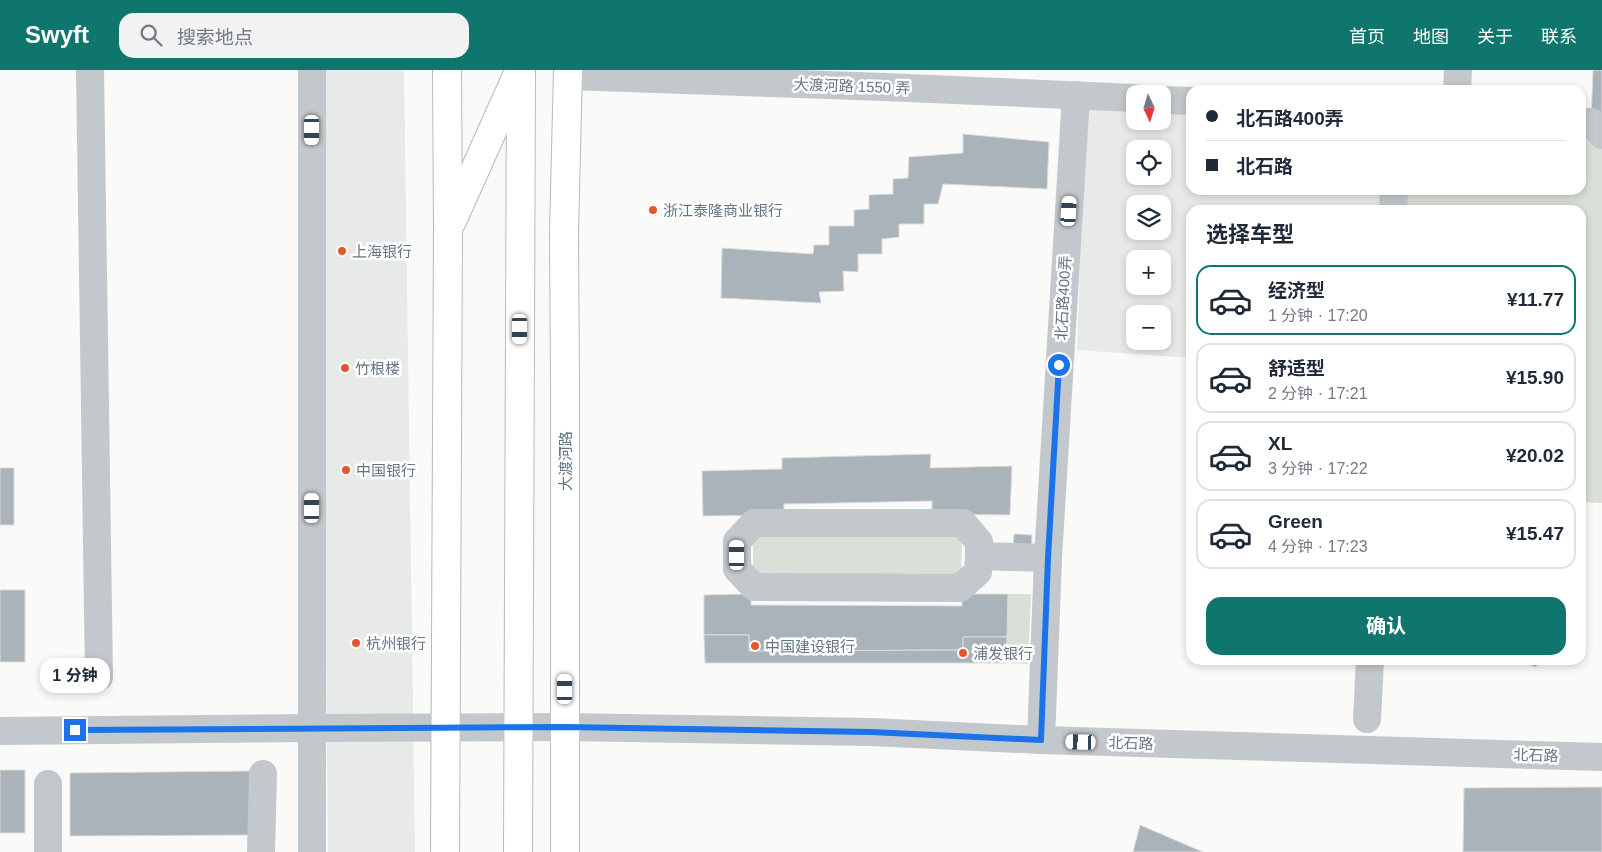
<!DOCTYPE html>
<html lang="zh">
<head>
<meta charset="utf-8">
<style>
	body { margin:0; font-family:Helvetica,"Noto Sans SC",sans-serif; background:#f2f2f3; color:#1f2937; height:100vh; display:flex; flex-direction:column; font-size:19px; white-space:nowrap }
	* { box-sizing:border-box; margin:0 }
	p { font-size:16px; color:#747a83 }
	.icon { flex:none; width:28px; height:28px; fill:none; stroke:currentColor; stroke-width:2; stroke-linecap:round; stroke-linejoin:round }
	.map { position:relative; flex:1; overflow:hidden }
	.sheet { position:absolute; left:1186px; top:135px; width:400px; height:460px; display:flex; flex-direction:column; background:#fff; border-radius:15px; box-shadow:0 2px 8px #0003 }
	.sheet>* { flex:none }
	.guide { position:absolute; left:1186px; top:15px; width:400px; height:110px; border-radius:15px; box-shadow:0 2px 8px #0003; display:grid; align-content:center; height:110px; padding:0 20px; background:#fff }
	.needle { width:32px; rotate:176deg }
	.tools { position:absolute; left:1126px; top:15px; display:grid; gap:10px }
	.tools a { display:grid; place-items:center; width:45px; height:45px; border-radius:10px; background:#fff; box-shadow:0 2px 8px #0003; font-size:25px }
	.end { position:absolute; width:22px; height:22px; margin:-11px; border:6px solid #1a73e8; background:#fff; box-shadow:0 0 0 2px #fff }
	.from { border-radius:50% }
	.bubble { position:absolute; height:35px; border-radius:15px; background:#fff; box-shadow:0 2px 8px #0003; font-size:16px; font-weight:700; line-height:35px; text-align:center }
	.car { position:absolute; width:15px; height:30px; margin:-15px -8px; border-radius:6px; box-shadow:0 0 4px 1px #0007; background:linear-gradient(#fff 24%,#345 0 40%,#fff 0 76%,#345 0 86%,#fff 0) }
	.guide b { display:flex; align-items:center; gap:18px; height:48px; font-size:19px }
	.guide b+b { border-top:1px solid #e0e1e3 }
	.guide i { width:12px; height:12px; background:#1f2937 }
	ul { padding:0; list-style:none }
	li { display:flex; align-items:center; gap:15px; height:70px; margin:0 10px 8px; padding:0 10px; border:2px solid #e0e1e3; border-radius:15px }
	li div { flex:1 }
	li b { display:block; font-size:19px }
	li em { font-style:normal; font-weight:700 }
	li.on { border-color:#0f766e }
	li>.icon { width:45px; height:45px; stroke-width:1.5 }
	h2 { padding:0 20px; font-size:22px; line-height:60px }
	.cta { display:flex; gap:10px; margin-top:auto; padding:10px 20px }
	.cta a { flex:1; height:58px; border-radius:15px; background:#0f766e; color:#fff; font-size:20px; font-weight:700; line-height:58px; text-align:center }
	header { display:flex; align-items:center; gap:30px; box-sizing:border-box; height:70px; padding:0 25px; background:#0f766e; color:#fff }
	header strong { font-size:24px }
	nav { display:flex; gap:28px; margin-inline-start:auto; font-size:18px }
	.search { width:350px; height:45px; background:#f2f2f3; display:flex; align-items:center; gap:12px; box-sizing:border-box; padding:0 18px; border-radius:15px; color:#747a83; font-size:19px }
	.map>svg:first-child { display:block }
	.built { fill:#e8e9e9; fill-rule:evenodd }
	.green { fill:#dadfd7 }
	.building { fill:#aab3b9; stroke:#dcdcda }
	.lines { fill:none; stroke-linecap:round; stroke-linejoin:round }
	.major-casing { stroke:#b5babe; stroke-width:30 }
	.minor { stroke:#c3c8cc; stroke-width:28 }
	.major { stroke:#fff; stroke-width:28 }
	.route { stroke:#1a73e8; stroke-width:6 }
	.poi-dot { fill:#e4572e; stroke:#fff; stroke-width:2 }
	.labels { text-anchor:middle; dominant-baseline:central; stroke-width:5; stroke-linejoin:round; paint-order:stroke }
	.street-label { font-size:15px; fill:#657683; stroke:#fff }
	.poi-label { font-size:15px; fill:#657683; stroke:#fff; text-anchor:start }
</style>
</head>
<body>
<header>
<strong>Swyft</strong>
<div class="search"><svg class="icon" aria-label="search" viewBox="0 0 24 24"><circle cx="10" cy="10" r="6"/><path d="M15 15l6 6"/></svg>搜索地点</div>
<nav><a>首页</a><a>地图</a><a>关于</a><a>联系</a></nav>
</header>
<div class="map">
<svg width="1602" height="782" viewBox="0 0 1602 782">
	<rect width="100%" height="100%" fill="#fafaf8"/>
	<g class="built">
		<path d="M320,0H404L415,782H328Z"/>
		<path d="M1086,34L1135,36V51H1162L1163,38L1191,39V120H1383L1382,140H1191V288L1077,280ZM1135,79H1162V106H1135ZM1135,134H1162V161H1135ZM1135,189H1162V216H1135ZM1135,244H1162V271H1135Z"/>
	</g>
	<g class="green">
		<path d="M1581,52L1602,65V433L1581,432V140H1396L1397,120H1581Z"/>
		<path d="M762,459H954L962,470L961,504L949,512L763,511L753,503V467Z"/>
		<path d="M1008,524H1031L1028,594L1006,593Z"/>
	</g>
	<g class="building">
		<path d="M1593,0H1602V65L1591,52Z"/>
		<path d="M963,64L1049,72L1047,119L943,114L938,134H924V154H899V167L882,169V184H858V202L843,201L844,221L819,222L821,233L721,228L722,178L813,184L814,175H829V156H854V140L869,139V125L893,124V109L908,108L909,87L963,83Z"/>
		<path d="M931,384L930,398L1012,396L1010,445L932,444V431L784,434V445L703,446L702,401L782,399V388Z"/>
		<rect x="0" y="398" width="14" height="57"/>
		<path d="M1014,464L1032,465L1031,483L1013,482Z"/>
		<rect x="0" y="520" width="25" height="72"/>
		<path d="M751,524V535L962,536V524H1008L1007,567H963V580L749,581V565H704V525Z"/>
		<path d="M704,565H749V581L963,580V567H1007L1006,593H705Z"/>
		<path d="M1515,590H1540L1536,597Z"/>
		<rect x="0" y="700" width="25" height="63"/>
		<path d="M250,701L252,765L70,766V703Z"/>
		<path d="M1602,717V782H1463L1464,718Z"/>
		<path d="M1140,755L1203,782H1133Z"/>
	</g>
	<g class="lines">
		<g class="major-casing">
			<g id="major">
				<path d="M452,151L516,8"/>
				<path d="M445,782L448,159L447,0"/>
				<path d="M518,782L521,0"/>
				<path d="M565,782V316L564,163L568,0"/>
			</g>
		</g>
		<g class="minor">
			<path d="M90,0L99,607"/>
			<path d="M312,0V782"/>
			<path d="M568,6L885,17L1135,28"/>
			<path d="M1457,20L1458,0"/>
			<path d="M1162,30L1191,31"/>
			<path d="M1581,52H1591L1602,65"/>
			<path d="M1393,140L1394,120"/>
			<path d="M979,486L978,502L960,518L754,517L737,499V471L754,453H963L979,472V486L1048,488"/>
			<path d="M1367,649L1370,590"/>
			<path d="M0,661L312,658L565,657L871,662L1041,670L1602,687"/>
			<path d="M1041,670L1048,488L1076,25"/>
			<path d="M48,714V782"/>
			<path d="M261,782L263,704"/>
		</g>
		<use href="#major" class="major"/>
	</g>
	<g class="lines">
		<path class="route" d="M75,660L565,657L871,662L1041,670L1048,488L1059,295"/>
	</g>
	<g class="poi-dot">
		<circle cx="653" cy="140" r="5"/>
		<circle cx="342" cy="181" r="5"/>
		<circle cx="345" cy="298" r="5"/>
		<circle cx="346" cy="400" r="5"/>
		<circle cx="356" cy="573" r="5"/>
		<circle cx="755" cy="576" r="5"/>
		<circle cx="963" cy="583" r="5"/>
	</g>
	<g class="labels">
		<g class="street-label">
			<text transform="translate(852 16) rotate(2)">大渡河路 1550 弄</text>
			<text transform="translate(1063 228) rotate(-87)">北石路400弄</text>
			<text transform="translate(565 391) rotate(-90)">大渡河路</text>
			<text transform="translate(1131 673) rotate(2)">北石路</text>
			<text transform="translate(1536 685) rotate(2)">北石路</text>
		</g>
		<g class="poi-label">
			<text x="663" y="140">浙江泰隆商业银行</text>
			<text x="352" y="181">上海银行</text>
			<text x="355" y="298">竹根楼</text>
			<text x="356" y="400">中国银行</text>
			<text x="366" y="573">杭州银行</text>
			<text x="765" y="576">中国建设银行</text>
			<text x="973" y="583">浦发银行</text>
		</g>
	</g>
</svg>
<div class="tools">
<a><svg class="needle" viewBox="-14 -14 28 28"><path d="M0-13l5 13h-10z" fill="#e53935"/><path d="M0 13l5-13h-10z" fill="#747a83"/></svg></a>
<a><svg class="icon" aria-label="locate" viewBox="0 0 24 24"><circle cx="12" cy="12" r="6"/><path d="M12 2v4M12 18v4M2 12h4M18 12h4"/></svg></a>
<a><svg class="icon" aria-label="layers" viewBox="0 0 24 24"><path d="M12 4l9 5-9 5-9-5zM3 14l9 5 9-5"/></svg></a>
<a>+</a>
<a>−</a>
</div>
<i class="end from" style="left:1059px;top:295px"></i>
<i class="end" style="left:75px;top:660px"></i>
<div class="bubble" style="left:40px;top:588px;width:70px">1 分钟</div>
<i class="car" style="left:312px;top:60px;rotate:180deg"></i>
<i class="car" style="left:1069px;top:141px;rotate:4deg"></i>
<i class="car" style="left:520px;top:259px;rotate:180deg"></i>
<i class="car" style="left:312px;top:438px;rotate:0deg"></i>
<i class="car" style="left:737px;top:485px;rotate:0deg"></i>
<i class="car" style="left:565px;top:619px;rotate:0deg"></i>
<i class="car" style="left:1081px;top:672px;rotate:272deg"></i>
<div class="guide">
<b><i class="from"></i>北石路400弄</b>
<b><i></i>北石路</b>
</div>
<section class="sheet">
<h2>选择车型</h2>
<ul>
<li class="on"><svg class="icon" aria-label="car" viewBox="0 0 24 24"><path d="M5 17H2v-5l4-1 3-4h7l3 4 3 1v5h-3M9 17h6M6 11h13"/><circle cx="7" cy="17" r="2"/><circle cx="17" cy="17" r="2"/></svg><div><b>经济型</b><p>1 分钟 · 17:20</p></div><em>¥11.77</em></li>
<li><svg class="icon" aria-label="car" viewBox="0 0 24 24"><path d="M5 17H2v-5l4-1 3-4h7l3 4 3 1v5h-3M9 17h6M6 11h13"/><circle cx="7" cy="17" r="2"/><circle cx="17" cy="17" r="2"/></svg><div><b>舒适型</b><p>2 分钟 · 17:21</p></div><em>¥15.90</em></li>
<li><svg class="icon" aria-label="car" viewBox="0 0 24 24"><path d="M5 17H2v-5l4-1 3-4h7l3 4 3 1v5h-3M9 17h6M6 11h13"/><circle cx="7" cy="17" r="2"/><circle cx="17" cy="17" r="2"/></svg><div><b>XL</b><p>3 分钟 · 17:22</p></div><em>¥20.02</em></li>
<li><svg class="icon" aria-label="car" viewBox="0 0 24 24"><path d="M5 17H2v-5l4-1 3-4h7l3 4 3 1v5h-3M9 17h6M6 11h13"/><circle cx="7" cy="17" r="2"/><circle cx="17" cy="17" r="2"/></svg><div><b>Green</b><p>4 分钟 · 17:23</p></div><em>¥15.47</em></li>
</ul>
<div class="cta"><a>确认</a></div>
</section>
</div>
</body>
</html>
